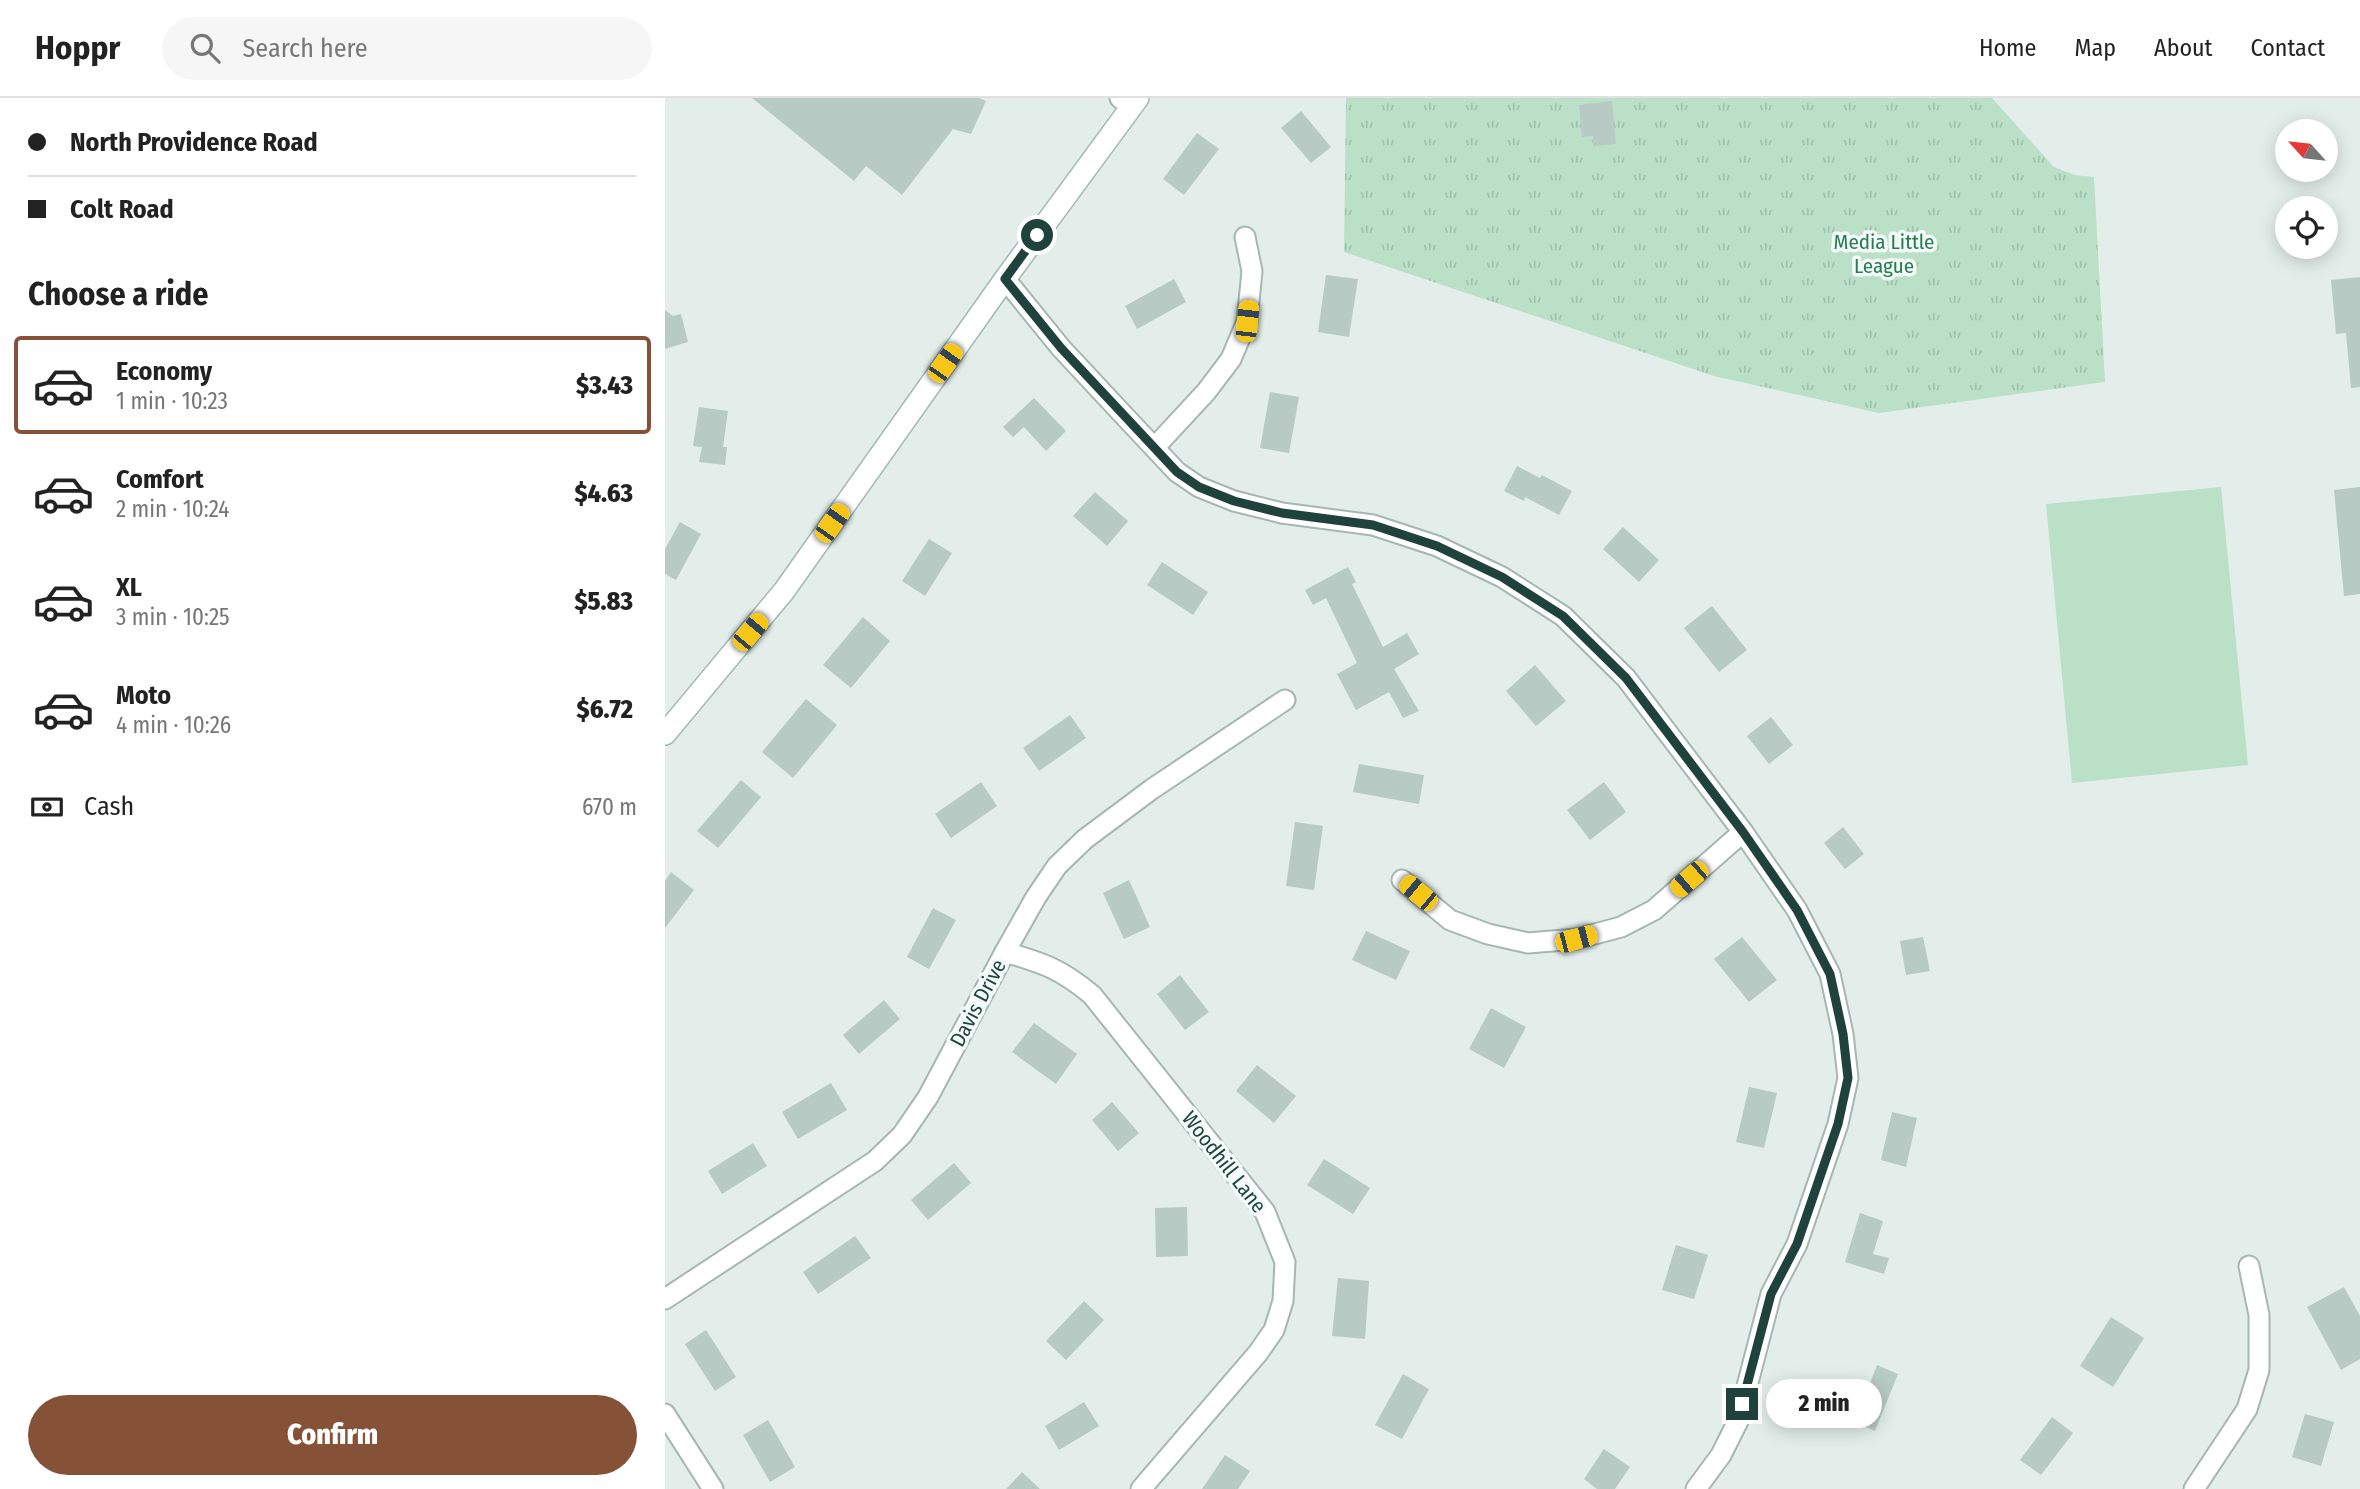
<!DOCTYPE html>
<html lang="en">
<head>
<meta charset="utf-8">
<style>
	body { margin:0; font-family:"Fira Sans Condensed",sans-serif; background:#f6f6f6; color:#222; height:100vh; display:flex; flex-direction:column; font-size:26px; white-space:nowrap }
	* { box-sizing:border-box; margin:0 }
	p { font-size:23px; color:#767676 }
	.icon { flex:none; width:38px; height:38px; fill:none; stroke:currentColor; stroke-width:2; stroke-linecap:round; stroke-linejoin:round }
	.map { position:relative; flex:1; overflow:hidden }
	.details { display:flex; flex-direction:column; background:#fff; width:665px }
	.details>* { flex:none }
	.guide { display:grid; align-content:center; height:154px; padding:0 28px; background:#fff }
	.needle { width:46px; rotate:297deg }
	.tools { position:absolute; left:1610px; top:21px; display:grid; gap:14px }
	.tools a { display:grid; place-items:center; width:63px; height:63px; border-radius:50%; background:#fff; box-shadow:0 4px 18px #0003; font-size:35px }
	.end { position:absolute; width:32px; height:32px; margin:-16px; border:9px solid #20423c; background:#fff; box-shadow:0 0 0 4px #fff }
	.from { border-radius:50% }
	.bubble { position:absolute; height:49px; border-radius:24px; background:#fff; box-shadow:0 4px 18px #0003; font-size:23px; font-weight:800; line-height:49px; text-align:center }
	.car { position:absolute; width:21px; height:42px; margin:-21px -10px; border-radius:9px; box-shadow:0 0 5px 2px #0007; background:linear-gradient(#f5c518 24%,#345 0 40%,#f5c518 0 76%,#345 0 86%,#f5c518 0) }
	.guide b { display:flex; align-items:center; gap:24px; height:66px; font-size:26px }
	.guide b+b { border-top:2px solid #e0e0e0 }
	.guide i { width:18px; height:18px; background:#222 }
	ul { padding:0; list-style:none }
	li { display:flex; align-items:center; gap:21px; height:98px; margin:0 14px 10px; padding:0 14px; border:4px solid transparent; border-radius:7px }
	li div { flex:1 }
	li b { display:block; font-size:26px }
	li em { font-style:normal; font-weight:800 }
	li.selected { border-color:#855237 }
	li>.icon { width:63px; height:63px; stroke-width:1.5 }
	h2 { padding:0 28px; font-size:32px; line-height:84px }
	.pay { display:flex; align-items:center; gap:18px; height:77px; padding:0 28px; font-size:26px }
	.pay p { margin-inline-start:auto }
	.button { display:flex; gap:14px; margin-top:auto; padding:14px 28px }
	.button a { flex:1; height:80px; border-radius:42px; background:#855237; color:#fff; font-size:28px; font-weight:800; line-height:80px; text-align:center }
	header { display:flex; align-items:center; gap:42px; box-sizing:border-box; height:98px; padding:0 35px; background:#fff; border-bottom:2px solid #e0e0e0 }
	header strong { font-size:33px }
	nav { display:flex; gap:38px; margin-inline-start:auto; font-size:24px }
	.search { width:490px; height:63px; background:#f6f6f6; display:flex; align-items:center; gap:18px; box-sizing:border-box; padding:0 24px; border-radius:38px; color:#767676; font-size:26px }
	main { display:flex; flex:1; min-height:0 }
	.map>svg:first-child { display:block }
	.green { fill:#bae1c8 }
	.park { fill:url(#park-tufts) }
	.building { fill:#b8cac4 }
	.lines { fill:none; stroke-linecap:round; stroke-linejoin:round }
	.minor-casing { stroke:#a5b7b2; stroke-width:23 }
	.secondary-casing { stroke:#a0bbb4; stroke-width:24 }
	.minor { stroke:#fff; stroke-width:19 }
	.secondary { stroke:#fff; stroke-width:21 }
	.route { stroke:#20423c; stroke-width:9 }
	.labels { text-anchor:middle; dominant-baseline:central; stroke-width:7; stroke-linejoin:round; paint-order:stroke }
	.park-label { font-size:21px; fill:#267d50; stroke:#f4faf8 }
	.street-label { font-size:21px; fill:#20423c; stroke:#f4faf8 }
</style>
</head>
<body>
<header>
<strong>Hoppr</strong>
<div class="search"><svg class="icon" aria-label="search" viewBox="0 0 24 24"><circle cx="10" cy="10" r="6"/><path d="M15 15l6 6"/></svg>Search here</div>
<nav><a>Home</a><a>Map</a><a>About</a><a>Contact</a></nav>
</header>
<main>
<section class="details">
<div class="guide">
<b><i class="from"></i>North Providence Road</b>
<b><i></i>Colt Road</b>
</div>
<h2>Choose a ride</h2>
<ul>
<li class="selected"><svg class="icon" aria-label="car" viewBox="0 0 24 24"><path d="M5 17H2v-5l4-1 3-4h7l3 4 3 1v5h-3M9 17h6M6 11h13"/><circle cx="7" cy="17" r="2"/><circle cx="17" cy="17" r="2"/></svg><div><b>Economy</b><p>1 min · 10:23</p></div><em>$3.43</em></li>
<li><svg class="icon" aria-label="car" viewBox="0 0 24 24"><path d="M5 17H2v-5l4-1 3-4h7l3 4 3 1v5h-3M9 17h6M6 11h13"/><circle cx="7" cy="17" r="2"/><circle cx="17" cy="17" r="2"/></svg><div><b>Comfort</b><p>2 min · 10:24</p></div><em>$4.63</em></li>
<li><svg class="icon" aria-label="car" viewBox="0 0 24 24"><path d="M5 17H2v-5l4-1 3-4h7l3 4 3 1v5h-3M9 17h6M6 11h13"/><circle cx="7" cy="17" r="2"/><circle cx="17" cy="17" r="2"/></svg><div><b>XL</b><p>3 min · 10:25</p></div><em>$5.83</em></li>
<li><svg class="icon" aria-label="car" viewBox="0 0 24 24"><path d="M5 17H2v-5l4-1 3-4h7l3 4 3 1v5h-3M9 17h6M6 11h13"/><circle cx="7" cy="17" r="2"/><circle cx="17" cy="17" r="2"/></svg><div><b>Moto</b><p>4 min · 10:26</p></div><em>$6.72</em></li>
</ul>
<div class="pay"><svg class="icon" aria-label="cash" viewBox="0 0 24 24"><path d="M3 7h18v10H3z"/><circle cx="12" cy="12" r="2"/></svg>Cash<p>670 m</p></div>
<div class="button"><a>Confirm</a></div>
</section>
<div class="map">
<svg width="1695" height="1391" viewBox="0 0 1695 1391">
	<defs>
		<pattern id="park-tufts" width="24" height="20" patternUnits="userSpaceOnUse" patternTransform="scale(1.75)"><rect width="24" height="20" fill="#bae1c8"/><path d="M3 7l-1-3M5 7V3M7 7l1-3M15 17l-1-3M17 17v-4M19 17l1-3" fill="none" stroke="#a0c2ad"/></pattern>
	</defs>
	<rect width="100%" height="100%" fill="#e3eeea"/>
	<path class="green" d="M1556,389L1583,667L1407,685L1381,406Z"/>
	<path class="park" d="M681,0H1327L1389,69L1410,77L1429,79L1440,284L1214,315L1049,278L679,154Z"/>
	<g class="building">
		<path d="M87,0H314L321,3L306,36L288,31L237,97L201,68L189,83Z"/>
		<path d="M947,3L951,46L928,48V38L917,39L914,7Z"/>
		<path d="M636,13L666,49L646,65L616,30Z"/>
		<path d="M532,35L554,51L519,97L498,81Z"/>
		<path d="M661,177L693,181L684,239L653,234Z"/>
		<path d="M1695,179V289L1686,290L1681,235L1671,236L1666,182Z"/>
		<path d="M509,181L521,204L472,231L460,208Z"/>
		<path d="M0,212L8,218L16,216L23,244L0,251Z"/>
		<path d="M605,294L634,299L624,355L595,350Z"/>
		<path d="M369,300L401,333L381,353L359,329L348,339L338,329Z"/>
		<path d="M34,309L63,313L58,349H62L60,367L34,364L37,349L28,348Z"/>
		<path d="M852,368L875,380L877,377L907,393L894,417L860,399L859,403L839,393Z"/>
		<path d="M1695,389V496L1679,498L1669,392Z"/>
		<path d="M430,394L463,423L442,448L408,418Z"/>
		<path d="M15,424L36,436L11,482L0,476V451Z"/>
		<path d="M958,429L994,462L974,484L938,451Z"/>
		<path d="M264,441L287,455L260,498L237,483Z"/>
		<path d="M497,464L543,494L528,517L482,487Z"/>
		<path d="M683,469L691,484L687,486L718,549L742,535L754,556L729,571L754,613L738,620L724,594L691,612L672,576L692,565L661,500L648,507L640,492Z"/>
		<path d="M1047,508L1082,552L1054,574L1019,530Z"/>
		<path d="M198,519L225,543L186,590L158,567Z"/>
		<path d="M870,567L901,603L871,628L841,593Z"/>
		<path d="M141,601L172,627L128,680L97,654Z"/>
		<path d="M405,617L421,640L374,673L358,650Z"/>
		<path d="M1106,619L1128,647L1104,666L1082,638Z"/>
		<path d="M694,666L759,677L754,706L688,694Z"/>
		<path d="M76,682L96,699L53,750L32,733Z"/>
		<path d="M316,684L332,708L286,740L270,716Z"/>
		<path d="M939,684L961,714L925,742L902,712Z"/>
		<path d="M630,724L658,728L649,792L621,788Z"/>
		<path d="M1178,729L1199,756L1180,771L1159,745Z"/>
		<path d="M6,774L29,792L0,830V783Z"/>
		<path d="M464,782L485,829L459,841L438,795Z"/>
		<path d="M268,810L291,822L264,871L242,859Z"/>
		<path d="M701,833L745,853L731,882L687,862Z"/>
		<path d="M1077,839L1112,882L1084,904L1049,861Z"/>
		<path d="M1258,839L1265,873L1241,877L1235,843Z"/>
		<path d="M515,877L544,914L520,932L492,896Z"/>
		<path d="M219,902L235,921L194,956L178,937Z"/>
		<path d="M826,910L861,929L839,970L804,951Z"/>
		<path d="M369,925L412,956L391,986L347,954Z"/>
		<path d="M592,967L631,998L609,1025L571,993Z"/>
		<path d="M166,985L182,1012L133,1041L117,1014Z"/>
		<path d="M1084,989L1112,995L1099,1050L1071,1044Z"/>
		<path d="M447,1004L474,1035L453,1053L427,1022Z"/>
		<path d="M1227,1014L1252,1020L1241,1069L1216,1062Z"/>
		<path d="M88,1045L102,1068L57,1096L43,1073Z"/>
		<path d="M659,1061L705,1090L688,1116L642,1087Z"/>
		<path d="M289,1065L306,1085L263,1122L246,1102Z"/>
		<path d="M522,1109L523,1158L491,1159L490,1110Z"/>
		<path d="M1195,1115L1218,1123L1208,1156L1224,1160L1219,1176L1180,1164Z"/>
		<path d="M190,1138L206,1160L153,1196L138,1174Z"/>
		<path d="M1011,1147L1043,1157L1029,1201L997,1192Z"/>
		<path d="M673,1180L704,1183L700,1241L667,1238Z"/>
		<path d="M1679,1189L1695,1218V1261L1676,1272L1642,1209Z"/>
		<path d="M419,1203L439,1222L401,1262L381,1243Z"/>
		<path d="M1446,1219L1479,1240L1448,1289L1415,1268Z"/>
		<path d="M41,1232L71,1279L50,1293L20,1246Z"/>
		<path d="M1212,1267L1233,1276L1210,1333L1172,1317L1181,1295L1199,1301Z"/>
		<path d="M738,1276L764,1291L737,1341L710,1327Z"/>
		<path d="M419,1304L434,1328L394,1352L380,1328Z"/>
		<path d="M1640,1316L1669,1324L1656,1368L1627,1359Z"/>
		<path d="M1387,1319L1408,1335L1376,1377L1355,1362Z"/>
		<path d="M103,1322L130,1369L105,1384L78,1337Z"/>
		<path d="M939,1351L965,1369L950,1391H932L919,1381Z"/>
		<path d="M560,1357L585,1373L573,1391H537Z"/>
		<path d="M357,1374L375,1391H341Z"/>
	</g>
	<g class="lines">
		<g class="minor-casing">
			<g id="minor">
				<path d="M455,0L467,8"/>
				<path d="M340,181L396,250L451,309L512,374L534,389L569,403L617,415L708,427L772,448L837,479L898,518L961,580L1078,734L1132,812L1165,876L1178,936L1183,980L1173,1026L1132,1146L1106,1196L1073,1323L1056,1357L1031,1391"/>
				<path d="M490,349L541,294L566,261L582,223L587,173L580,139"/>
				<path d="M737,782L785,822L823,836L863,845L911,841L956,829L989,812L1078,734"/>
				<path d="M340,854C378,865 396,871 427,897L600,1114L620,1164L618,1203L609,1232L593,1255L476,1391"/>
				<path d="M0,1201L210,1063L237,1037L263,999L340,854L371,799L392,768L420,741L487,691L620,602"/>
				<path d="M0,1316L48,1391"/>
				<path d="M1529,1391L1582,1311L1594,1272V1217L1584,1168"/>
			</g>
		</g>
		<g class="secondary-casing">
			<path id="secondary" d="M0,636L119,493L340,181L473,0"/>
		</g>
		<use href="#minor" class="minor"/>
		<use href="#secondary" class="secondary"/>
	</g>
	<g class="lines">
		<path class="route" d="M372,137L340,181L396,250L512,374L534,389L569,403L617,415L708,427L772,448L837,479L898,518L961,580L1078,734L1132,812L1165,876L1178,936L1183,980L1173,1026L1132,1146L1106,1196L1077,1306"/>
	</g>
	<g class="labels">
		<g class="park-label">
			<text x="1219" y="144">Media Little<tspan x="1219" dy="24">League</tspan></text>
		</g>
		<g class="street-label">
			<text transform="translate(313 905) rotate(-62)">Davis Drive</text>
			<text transform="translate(559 1064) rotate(52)">Woodhill Lane</text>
		</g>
	</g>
</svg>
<div class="tools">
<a><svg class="needle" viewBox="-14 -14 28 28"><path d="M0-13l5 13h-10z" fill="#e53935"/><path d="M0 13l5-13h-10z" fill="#767676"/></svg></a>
<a><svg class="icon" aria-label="locate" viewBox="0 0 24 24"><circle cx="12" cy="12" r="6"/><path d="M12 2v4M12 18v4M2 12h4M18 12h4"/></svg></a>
</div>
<i class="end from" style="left:372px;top:137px"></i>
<i class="end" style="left:1077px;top:1306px"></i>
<div class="bubble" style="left:1101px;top:1281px;width:116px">2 min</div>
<i class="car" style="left:582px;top:223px;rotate:6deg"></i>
<i class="car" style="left:280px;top:265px;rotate:35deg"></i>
<i class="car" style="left:167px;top:425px;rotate:35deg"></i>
<i class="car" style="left:85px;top:534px;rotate:40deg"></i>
<i class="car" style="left:1024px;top:781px;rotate:229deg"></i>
<i class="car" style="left:753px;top:795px;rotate:310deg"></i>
<i class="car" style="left:911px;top:841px;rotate:75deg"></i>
</div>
</main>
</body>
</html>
